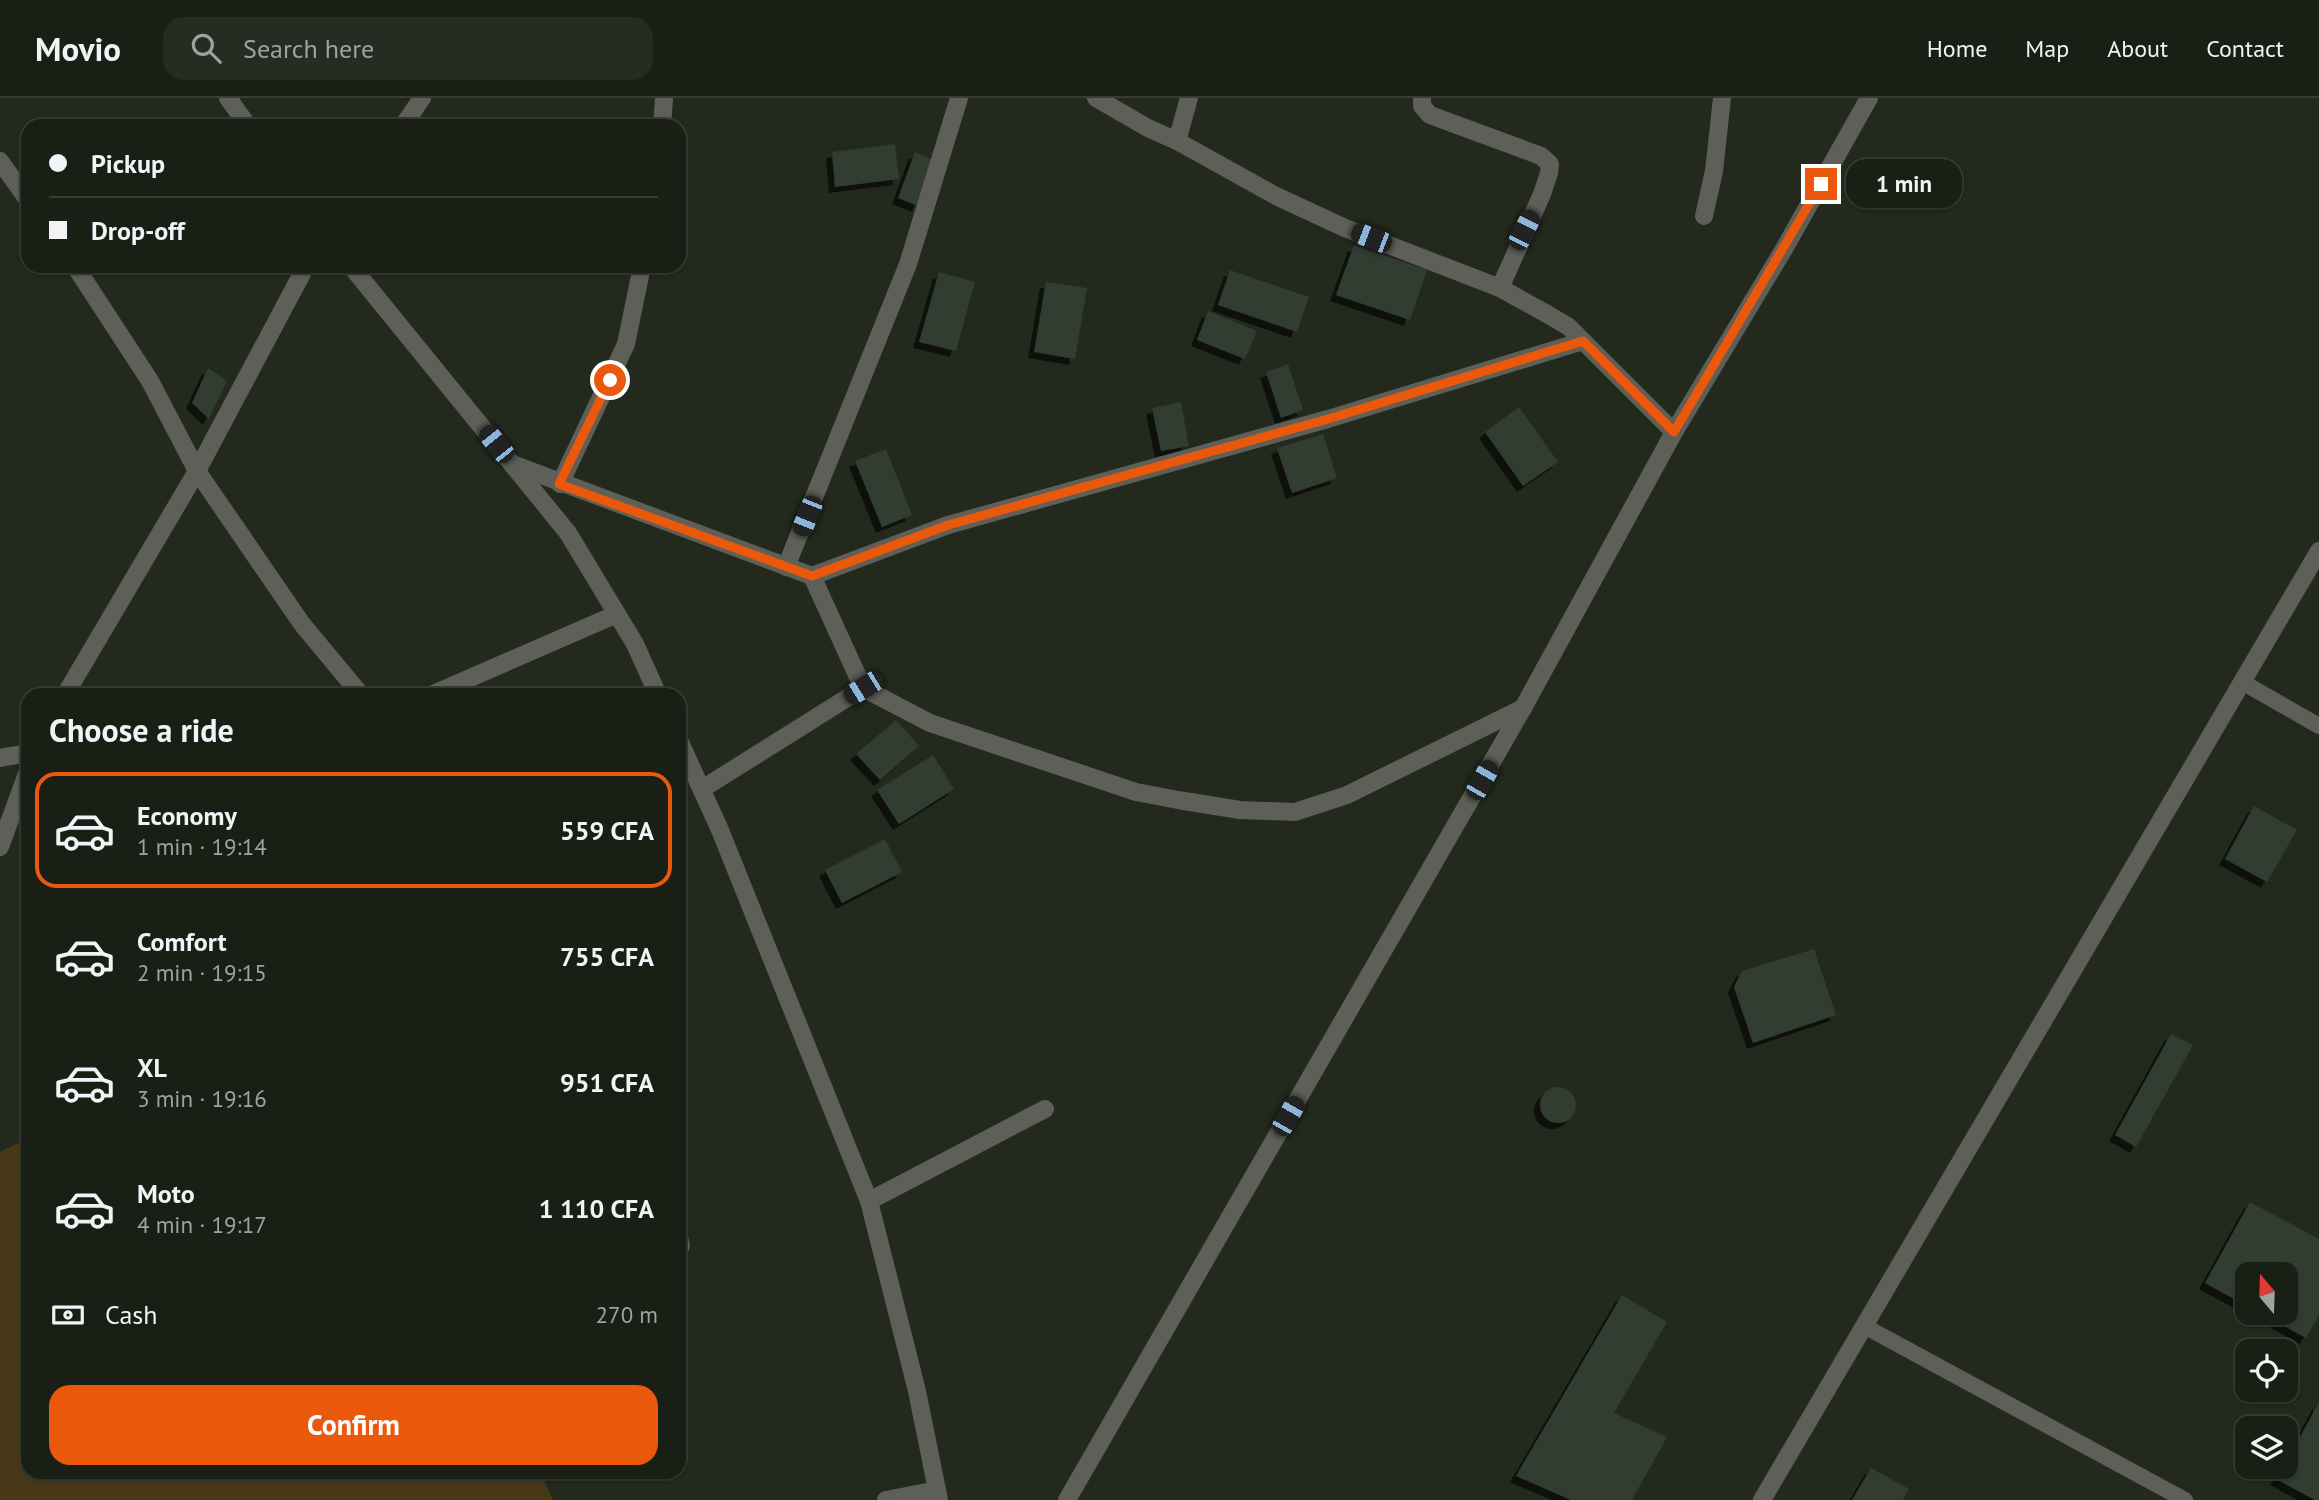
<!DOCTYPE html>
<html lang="en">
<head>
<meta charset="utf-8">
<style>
	body { margin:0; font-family:"PT Sans",sans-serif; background:#272c22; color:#f1f3f6; height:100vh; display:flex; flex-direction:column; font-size:26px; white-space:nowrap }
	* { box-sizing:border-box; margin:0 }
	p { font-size:23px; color:#9fa2a0 }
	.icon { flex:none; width:38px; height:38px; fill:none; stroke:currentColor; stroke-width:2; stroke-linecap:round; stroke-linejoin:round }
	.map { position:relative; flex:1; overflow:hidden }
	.drawer { position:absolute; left:21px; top:590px; width:665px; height:791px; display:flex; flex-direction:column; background:#1a1f15; border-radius:21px; box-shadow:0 2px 5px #0004,0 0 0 2px #383d34 }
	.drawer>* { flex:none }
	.hud { position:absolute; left:21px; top:21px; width:665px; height:154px; border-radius:21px; box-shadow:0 2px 5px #0004,0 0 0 2px #383d34; display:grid; align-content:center; height:154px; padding:0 28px; background:#1a1f15 }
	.needle { width:46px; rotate:341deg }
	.buttons { position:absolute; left:2235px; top:1164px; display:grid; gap:14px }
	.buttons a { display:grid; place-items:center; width:63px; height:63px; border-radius:14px; background:#1a1f15; box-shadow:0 2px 5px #0004,0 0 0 2px #383d34; font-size:35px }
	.end { position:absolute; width:32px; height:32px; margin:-16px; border:9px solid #ea580c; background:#fff; box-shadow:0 0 0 4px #fff }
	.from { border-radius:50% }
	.bubble { position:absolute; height:49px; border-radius:21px; background:#1a1f15; box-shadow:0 2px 5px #0004,0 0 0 2px #383d34; font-size:23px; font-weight:600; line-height:49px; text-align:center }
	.car { position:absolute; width:21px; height:42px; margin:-21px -10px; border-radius:9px; box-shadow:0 0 5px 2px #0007; background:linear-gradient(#222 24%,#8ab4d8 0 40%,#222 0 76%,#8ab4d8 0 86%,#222 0) }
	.hud b { display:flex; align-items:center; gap:24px; height:66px; font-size:26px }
	.hud b+b { border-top:2px solid #383d34 }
	.hud i { width:18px; height:18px; background:#f1f3f6 }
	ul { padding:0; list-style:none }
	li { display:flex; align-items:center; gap:21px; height:116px; margin:0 14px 10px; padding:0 14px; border:4px solid transparent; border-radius:21px }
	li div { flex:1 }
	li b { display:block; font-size:26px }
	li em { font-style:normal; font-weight:600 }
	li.on { border-color:#ea580c }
	li>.icon { width:63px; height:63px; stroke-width:1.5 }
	h2 { padding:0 28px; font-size:32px; line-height:84px }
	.pay { display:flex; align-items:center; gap:18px; height:77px; padding:0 28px; font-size:26px }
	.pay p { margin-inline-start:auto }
	.primary-button { display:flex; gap:14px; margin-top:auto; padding:14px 28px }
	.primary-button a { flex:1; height:80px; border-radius:21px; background:#ea580c; color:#fff; font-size:28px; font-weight:600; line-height:80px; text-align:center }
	header { display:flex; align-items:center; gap:42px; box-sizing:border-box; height:98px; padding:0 35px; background:#1a1f15; border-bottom:2px solid #383d34 }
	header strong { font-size:33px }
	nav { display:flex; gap:38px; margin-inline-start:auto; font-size:24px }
	.search { width:490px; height:63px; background:#272c22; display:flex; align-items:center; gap:18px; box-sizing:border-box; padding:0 24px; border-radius:21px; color:#9fa2a0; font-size:26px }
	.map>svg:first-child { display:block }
	.green { fill:#473918 }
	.building { fill:#303c32; filter:url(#shadow) }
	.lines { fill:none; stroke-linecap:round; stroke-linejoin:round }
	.service { stroke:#5f5f59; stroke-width:16 }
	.minor { stroke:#5f5f59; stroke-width:18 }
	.tertiary { stroke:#5f5f59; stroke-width:18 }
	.route { stroke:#ea580c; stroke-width:9 }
</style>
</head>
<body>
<header>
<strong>Movio</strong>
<div class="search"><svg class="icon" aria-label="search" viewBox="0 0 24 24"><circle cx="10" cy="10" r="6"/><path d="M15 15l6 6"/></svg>Search here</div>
<nav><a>Home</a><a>Map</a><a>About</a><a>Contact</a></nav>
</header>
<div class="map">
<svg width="2319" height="1402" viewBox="0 0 2319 1402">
	<defs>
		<filter id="shadow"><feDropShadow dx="-6" dy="6" stdDeviation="0" flood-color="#0009"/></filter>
	</defs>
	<rect width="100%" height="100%" fill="#23291c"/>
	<path class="green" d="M28,1040V1374H540L553,1402H0V1054Z"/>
	<g class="building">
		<path d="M895,46L899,81L835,89L832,54Z"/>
		<path d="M915,54L935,63L918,108L898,100Z"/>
		<path d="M1354,147L1427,172L1410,222L1336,197Z"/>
		<path d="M1230,172L1309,199L1297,234L1218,207Z"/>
		<path d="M939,174L975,184L956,253L919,244Z"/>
		<path d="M1046,184L1087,190L1075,261L1034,254Z"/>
		<path d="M1208,213L1257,233L1245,261L1197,242Z"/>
		<path d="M1288,266L1303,312L1281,320L1266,274Z"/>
		<path d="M208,270L227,283L209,321L192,305Z"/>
		<path d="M1181,304L1189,348L1161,353L1152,310Z"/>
		<path d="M1519,309L1558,364L1523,388L1485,334Z"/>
		<path d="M1323,336L1337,380L1292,395L1277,350Z"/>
		<path d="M886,351L912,417L882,429L855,363Z"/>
		<path d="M896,622L919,648L880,682L856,656Z"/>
		<path d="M933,657L954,691L899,726L877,692Z"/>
		<path d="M2254,708L2297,732L2267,784L2225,761Z"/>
		<path d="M885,741L902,774L842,805L825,772Z"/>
		<path d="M1814,851L1836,917L1753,945L1734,889L1742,873Z"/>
		<path d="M2171,936L2193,947L2136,1049L2115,1037Z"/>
		<circle cx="1558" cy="1007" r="18"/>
		<path d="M2250,1104L2319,1141V1217L2306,1240L2259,1214H2286V1176H2247V1208L2205,1185Z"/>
		<path d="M1622,1197L1667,1224L1614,1315L1667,1339L1632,1402H1571L1516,1378Z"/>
		<path d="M2319,1304V1402H2315L2276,1381L2286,1368V1365Z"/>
		<path d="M1871,1370L1909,1391L1903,1402H1852Z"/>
	</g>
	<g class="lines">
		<g class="service">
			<path d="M2242,584L2319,628"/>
			<path d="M1864,1228L2185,1402"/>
		</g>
		<g class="minor">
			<path d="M1096,0L1148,30L1177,43L1276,98L1345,130L1500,190L1547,216L1569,229L1674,334"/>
			<path d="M1422,0V8L1430,17L1541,58L1550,66L1549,75L1542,96L1500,190"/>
			<path d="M403,28L422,0"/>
			<path d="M662,28L664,0"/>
			<path d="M1177,43L1189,0"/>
			<path d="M0,63L28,102"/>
			<path d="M1704,118L1714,73L1722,0"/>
			<path d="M75,168L150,283L197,373L302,526L361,597"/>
			<path d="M512,366L812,478"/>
			<path d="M560,386L626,246L642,168"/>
			<path d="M786,469L908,166L959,0"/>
			<path d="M65,597L197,373L306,168"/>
			<path d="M431,597L617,516"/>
			<path d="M1523,610L1347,697L1295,714L1240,712L1178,702L1136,694L930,625L863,590L812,478L948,427L1328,321L1583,243"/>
			<path d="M0,660L28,655"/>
			<path d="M702,691L863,590"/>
			<path d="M0,749L28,673"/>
			<path d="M869,1103L1045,1011"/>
			<path d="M679,1139L681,1148L679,1152"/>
			<path d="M886,1402L937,1392"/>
			<path d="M1067,1402L1523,610L1674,334L1784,151L1869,0"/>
			<path d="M1762,1402L2319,453"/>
		</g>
		<g class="tertiary">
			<path d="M228,0L248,28"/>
			<path d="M351,168L568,435L635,546L658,597"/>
			<path d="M679,642L720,732L869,1103L917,1293L939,1402"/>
		</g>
	</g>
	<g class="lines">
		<path class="route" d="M610,282L559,386L812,478L948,427L1328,321L1583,243L1674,334L1821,86"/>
	</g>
</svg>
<div class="buttons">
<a><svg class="needle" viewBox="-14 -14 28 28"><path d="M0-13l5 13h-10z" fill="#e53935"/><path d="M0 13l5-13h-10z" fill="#9fa2a0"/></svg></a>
<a><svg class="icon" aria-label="locate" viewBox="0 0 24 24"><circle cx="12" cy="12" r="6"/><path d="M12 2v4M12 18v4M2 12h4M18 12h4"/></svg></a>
<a><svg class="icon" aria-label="layers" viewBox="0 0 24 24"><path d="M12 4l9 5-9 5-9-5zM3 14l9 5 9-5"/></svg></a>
</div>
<i class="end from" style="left:610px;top:282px"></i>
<i class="end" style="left:1821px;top:86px"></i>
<div class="bubble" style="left:1846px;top:61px;width:116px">1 min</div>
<i class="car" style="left:1524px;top:132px;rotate:27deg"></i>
<i class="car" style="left:1371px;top:140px;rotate:291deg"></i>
<i class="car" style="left:496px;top:346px;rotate:321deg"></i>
<i class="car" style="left:807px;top:418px;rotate:202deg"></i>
<i class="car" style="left:863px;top:590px;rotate:238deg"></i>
<i class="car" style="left:1482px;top:682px;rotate:30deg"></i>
<i class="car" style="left:1288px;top:1018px;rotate:30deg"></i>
<div class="hud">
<b><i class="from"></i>Pickup</b>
<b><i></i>Drop-off</b>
</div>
<section class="drawer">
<h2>Choose a ride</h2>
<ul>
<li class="on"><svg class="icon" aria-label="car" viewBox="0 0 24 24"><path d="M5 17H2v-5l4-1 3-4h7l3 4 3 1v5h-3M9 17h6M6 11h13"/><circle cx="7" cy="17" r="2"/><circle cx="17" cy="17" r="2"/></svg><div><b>Economy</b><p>1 min · 19:14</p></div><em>559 CFA</em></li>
<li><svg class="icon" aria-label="car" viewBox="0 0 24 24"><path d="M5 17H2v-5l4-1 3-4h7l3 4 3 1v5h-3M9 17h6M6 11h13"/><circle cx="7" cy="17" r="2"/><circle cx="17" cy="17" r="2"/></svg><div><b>Comfort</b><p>2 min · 19:15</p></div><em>755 CFA</em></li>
<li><svg class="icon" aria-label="car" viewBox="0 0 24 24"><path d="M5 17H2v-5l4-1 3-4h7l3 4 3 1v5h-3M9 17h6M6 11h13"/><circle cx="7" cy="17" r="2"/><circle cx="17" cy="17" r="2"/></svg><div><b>XL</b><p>3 min · 19:16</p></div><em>951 CFA</em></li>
<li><svg class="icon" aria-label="car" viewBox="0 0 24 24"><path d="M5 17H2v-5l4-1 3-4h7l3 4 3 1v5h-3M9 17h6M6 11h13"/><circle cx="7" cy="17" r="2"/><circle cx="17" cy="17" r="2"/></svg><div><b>Moto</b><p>4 min · 19:17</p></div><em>1 110 CFA</em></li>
</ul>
<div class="pay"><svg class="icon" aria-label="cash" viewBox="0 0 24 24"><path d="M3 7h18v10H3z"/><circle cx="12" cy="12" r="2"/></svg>Cash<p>270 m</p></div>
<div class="primary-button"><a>Confirm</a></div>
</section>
</div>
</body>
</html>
